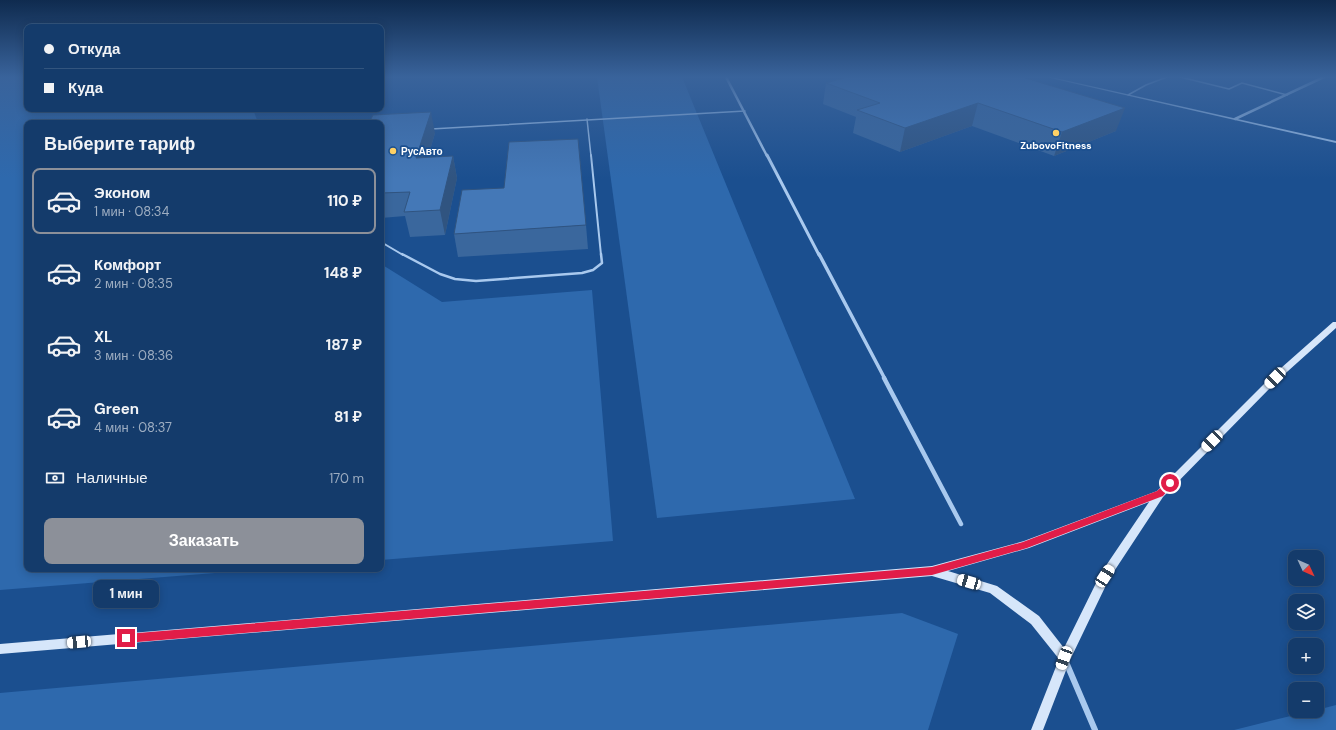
<!DOCTYPE html>
<html lang="ru">
<head>
<meta charset="utf-8">
<style>
	body { margin:0; font-family:"DM Sans",sans-serif; background:#1d4271; color:#f1f3f6; height:100vh; display:flex; flex-direction:column; font-size:15px; white-space:nowrap }
	* { box-sizing:border-box; margin:0 }
	p { font-size:13px; color:#9dadc1 }
	.icon { flex:none; width:22px; height:22px; fill:none; stroke:currentColor; stroke-width:2; stroke-linecap:round; stroke-linejoin:round }
	.map { position:relative; flex:1; overflow:hidden }
	.details { position:absolute; left:24px; top:120px; width:360px; height:452px; display:flex; flex-direction:column; background:#143b6b; border-radius:8px; box-shadow:0 2px 10px #0003,0 0 0 1px #33557e }
	.details>* { flex:none }
	.guide { position:absolute; left:24px; top:24px; width:360px; height:88px; border-radius:8px; box-shadow:0 2px 10px #0003,0 0 0 1px #33557e; display:grid; align-content:center; height:88px; padding:0 20px; background:#143b6b }
	.needle { width:26px; rotate:134deg }
	.buttons { position:absolute; left:1288px; top:550px; display:grid; gap:8px }
	.buttons a { display:grid; place-items:center; width:36px; height:36px; border-radius:8px; background:#143b6b; box-shadow:0 2px 10px #0003,0 0 0 1px #33557e; font-size:20px }
	.end { position:absolute; width:18px; height:18px; margin:-9px; border:5px solid #e11d48; background:#fff; box-shadow:0 0 0 2px #fff }
	.from { border-radius:50% }
	.bubble { position:absolute; height:28px; border-radius:8px; background:#143b6b; box-shadow:0 2px 10px #0003,0 0 0 1px #33557e; font-size:13px; font-weight:700; line-height:28px; text-align:center }
	.car { position:absolute; width:12px; height:24px; margin:-12px -6px; border-radius:5px; box-shadow:0 0 3px 1px #0007; background:linear-gradient(#fff 24%,#345 0 40%,#fff 0 76%,#345 0 86%,#fff 0) }
	.guide b { display:flex; align-items:center; gap:14px; height:38px; font-size:15px }
	.guide b+b { border-top:1px solid #33557e }
	.guide i { width:10px; height:10px; background:#f1f3f6 }
	ul { padding:0; list-style:none }
	li { display:flex; align-items:center; gap:12px; height:66px; margin:0 8px 6px; padding:0 12px; border:2px solid transparent; border-radius:8px }
	li div { flex:1 }
	li b { display:block; font-size:15px }
	li em { font-style:normal; font-weight:700 }
	li.current { border-color:#8c9099 }
	li>.icon { width:36px; height:36px; stroke-width:1.5 }
	h2 { padding:0 20px; font-size:18px; line-height:48px }
	.pay { display:flex; align-items:center; gap:10px; height:44px; padding:0 20px; font-size:15px }
	.pay p { margin-inline-start:auto }
	.button { display:flex; gap:8px; margin-top:auto; padding:8px 20px }
	.button a { flex:1; height:46px; border-radius:8px; background:#8c9099; color:#fff; font-size:16px; font-weight:700; line-height:46px; text-align:center }
	.map>svg:first-child { display:block }
	.green { fill:#2e69ad }
	.lines { fill:none; stroke-linecap:round; stroke-linejoin:round }
	.service-far2 { stroke:#a9c9ee; stroke-width:1.5 }
	.service-far1 { stroke:#a9c9ee; stroke-width:2 }
	.service { stroke:#a9c9ee; stroke-width:2.5 }
	.minor-far4 { stroke:#a9c9ee; stroke-width:2.5 }
	.minor-far3 { stroke:#a9c9ee; stroke-width:3 }
	.minor-far2 { stroke:#a9c9ee; stroke-width:3.5 }
	.minor-far1 { stroke:#a9c9ee; stroke-width:4.5 }
	.minor { stroke:#a9c9ee; stroke-width:6 }
	.tertiary { fill:#a9c9ee; fill-rule:evenodd }
	.secondary { fill:#d6e6fa; fill-rule:evenodd }
	.wall { fill:#3a679d }
	.shaded-wall { fill:#305480 }
	.building { fill:#4478b7; stroke:#305480 }
	.route { fill:#e11d48 }
	.poi-dot { fill:#ffd166; stroke:#1b4f8f; stroke-width:1.5 }
	.labels { text-anchor:middle; dominant-baseline:central; stroke-width:3.5; stroke-linejoin:round; paint-order:stroke }
	.far-poi-label { font-size:10px; font-weight:bold; fill:#fff; stroke:#1b4f8f }
</style>
</head>
<body>
<div class="map">
<svg width="1336" height="730" viewBox="0 0 1336 730">
	<rect width="100%" height="100%" fill="#1b4f8f"/>
	<g class="green">
		<path d="M0,77H27V109H253L258,123H27V569H264L0,590Z"/>
		<path d="M597,77H682L855,499L657,518Z"/>
		<path d="M381,264L442,302L592,290L613,541L381,560Z"/>
		<path d="M902,613L958,634L928,730H0V693Z"/>
		<path d="M1336,705V730H1234L1311,711H1317V710Z"/>
	</g>
	<g class="lines">
		<g class="service-far2">
			<path d="M1180,77L1229,89L1242,83L1287,95"/>
			<path d="M1128,95L1146,85L1167,77"/>
			<path d="M587,119L591,156"/>
			<path d="M431,129L745,111"/>
		</g>
		<g class="service-far1">
			<path d="M591,155L601,255"/>
			<path d="M381,242L403,255"/>
		</g>
		<path class="service" d="M402,254L440,274L455,279L476,281L582,273L593,270L602,263L601,254"/>
		<g class="minor-far4">
			<path d="M726,77L767,156"/>
			<path d="M1235,119L1324,77"/>
		</g>
		<path class="minor-far3" d="M767,155L819,255"/>
		<path class="minor-far2" d="M819,254L885,379"/>
		<path class="minor-far1" d="M884,378L961,524"/>
		<path class="minor" d="M1066,662L1095,730"/>
		<path class="tertiary" d="M1046,77H1051L1336,141V143Z"/>
		<path class="secondary" d="M1333,322H1336V328L1278,380L1163,497L1109,579L1070,660L1043,730H1031L1059,659L1031,624L990,593L932,576L0,654V644L932,566L1024,541L1157,491L1272,376ZM1149,502L1101,573L1064,648L1039,616L997,586L948,571L1029,548Z"/>
	</g>
	<g class="wall">
		<path d="M842,77H1022L1116,131L1054,156L972,126L900,152L853,133L856,117L823,104L826,83L845,77Z"/>
		<path d="M381,123L435,133L428,157L453,156L457,178L445,235L410,237L405,216L381,218Z"/>
		<path d="M586,225L588,249L458,257L454,234Z"/>
	</g>
	<g class="shaded-wall">
		<path d="M978,103L972,126L900,152L905,128Z"/>
		<path d="M1125,108L1116,131L1054,156L1062,132Z"/>
		<path d="M431,112L435,133L421,180L416,158Z"/>
		<path d="M453,156L457,178L445,235L440,210Z"/>
	</g>
	<g class="building">
		<path d="M848,77H1022L1125,108L1062,132L978,103L905,128L857,110L880,103L826,83Z"/>
		<path d="M431,112L416,158L453,156L440,210L404,212L410,192L381,193V123H369L373,115Z"/>
		<path d="M578,139L586,225L454,234L462,190L504,188L509,142Z"/>
	</g>
	<linearGradient id="sky" x2="0" y2="1"><stop stop-color="#0f2b4f"/><stop offset="0.43" stop-color="#39639b"/><stop offset="1" stop-color="#39639b" stop-opacity="0"/></linearGradient>
	<rect width="1336" height="179" fill="url(#sky)"/>
	<path class="route" d="M1170,480L1174,483L1163,496L1027,548L932,575L126,643L123,641L122,638L123,635L126,634L932,567L1023,542L1157,491Z"/>
	<g class="poi-dot">
		<circle cx="1056" cy="133" r="4"/>
		<circle cx="393" cy="151" r="4"/>
	</g>
	<g class="labels">
		<g class="far-poi-label">
			<text x="1056" y="145">ZubovoFitness</text>
			<text x="401" y="151" text-anchor="start">РусАвто</text>
		</g>
	</g>
</svg>
<div class="buttons">
<a><svg class="needle" viewBox="-14 -14 28 28"><path d="M0-13l5 13h-10z" fill="#e53935"/><path d="M0 13l5-13h-10z" fill="#9dadc1"/></svg></a>
<a><svg class="icon" aria-label="layers" viewBox="0 0 24 24"><path d="M12 4l9 5-9 5-9-5zM3 14l9 5 9-5"/></svg></a>
<a>+</a>
<a>−</a>
</div>
<i class="end from" style="left:1170px;top:483px"></i>
<i class="end" style="left:126px;top:638px"></i>
<div class="bubble" style="left:93px;top:580px;width:66px">1 мин</div>
<i class="car" style="left:1275px;top:378px;rotate:225deg"></i>
<i class="car" style="left:1212px;top:441px;rotate:225deg"></i>
<i class="car" style="left:1105px;top:576px;rotate:33deg"></i>
<i class="car" style="left:969px;top:582px;rotate:286deg"></i>
<i class="car" style="left:79px;top:642px;rotate:265deg"></i>
<i class="car" style="left:1064px;top:658px;rotate:200deg"></i>
<div class="guide">
<b><i class="from"></i>Откуда</b>
<b><i></i>Куда</b>
</div>
<section class="details">
<h2>Выберите тариф</h2>
<ul>
<li class="current"><svg class="icon" aria-label="car" viewBox="0 0 24 24"><path d="M5 17H2v-5l4-1 3-4h7l3 4 3 1v5h-3M9 17h6M6 11h13"/><circle cx="7" cy="17" r="2"/><circle cx="17" cy="17" r="2"/></svg><div><b>Эконом</b><p>1 мин · 08:34</p></div><em>110 ₽</em></li>
<li><svg class="icon" aria-label="car" viewBox="0 0 24 24"><path d="M5 17H2v-5l4-1 3-4h7l3 4 3 1v5h-3M9 17h6M6 11h13"/><circle cx="7" cy="17" r="2"/><circle cx="17" cy="17" r="2"/></svg><div><b>Комфорт</b><p>2 мин · 08:35</p></div><em>148 ₽</em></li>
<li><svg class="icon" aria-label="car" viewBox="0 0 24 24"><path d="M5 17H2v-5l4-1 3-4h7l3 4 3 1v5h-3M9 17h6M6 11h13"/><circle cx="7" cy="17" r="2"/><circle cx="17" cy="17" r="2"/></svg><div><b>XL</b><p>3 мин · 08:36</p></div><em>187 ₽</em></li>
<li><svg class="icon" aria-label="car" viewBox="0 0 24 24"><path d="M5 17H2v-5l4-1 3-4h7l3 4 3 1v5h-3M9 17h6M6 11h13"/><circle cx="7" cy="17" r="2"/><circle cx="17" cy="17" r="2"/></svg><div><b>Green</b><p>4 мин · 08:37</p></div><em>81 ₽</em></li>
</ul>
<div class="pay"><svg class="icon" aria-label="cash" viewBox="0 0 24 24"><path d="M3 7h18v10H3z"/><circle cx="12" cy="12" r="2"/></svg>Наличные<p>170 m</p></div>
<div class="button"><a>Заказать</a></div>
</section>
</div>
</body>
</html>
